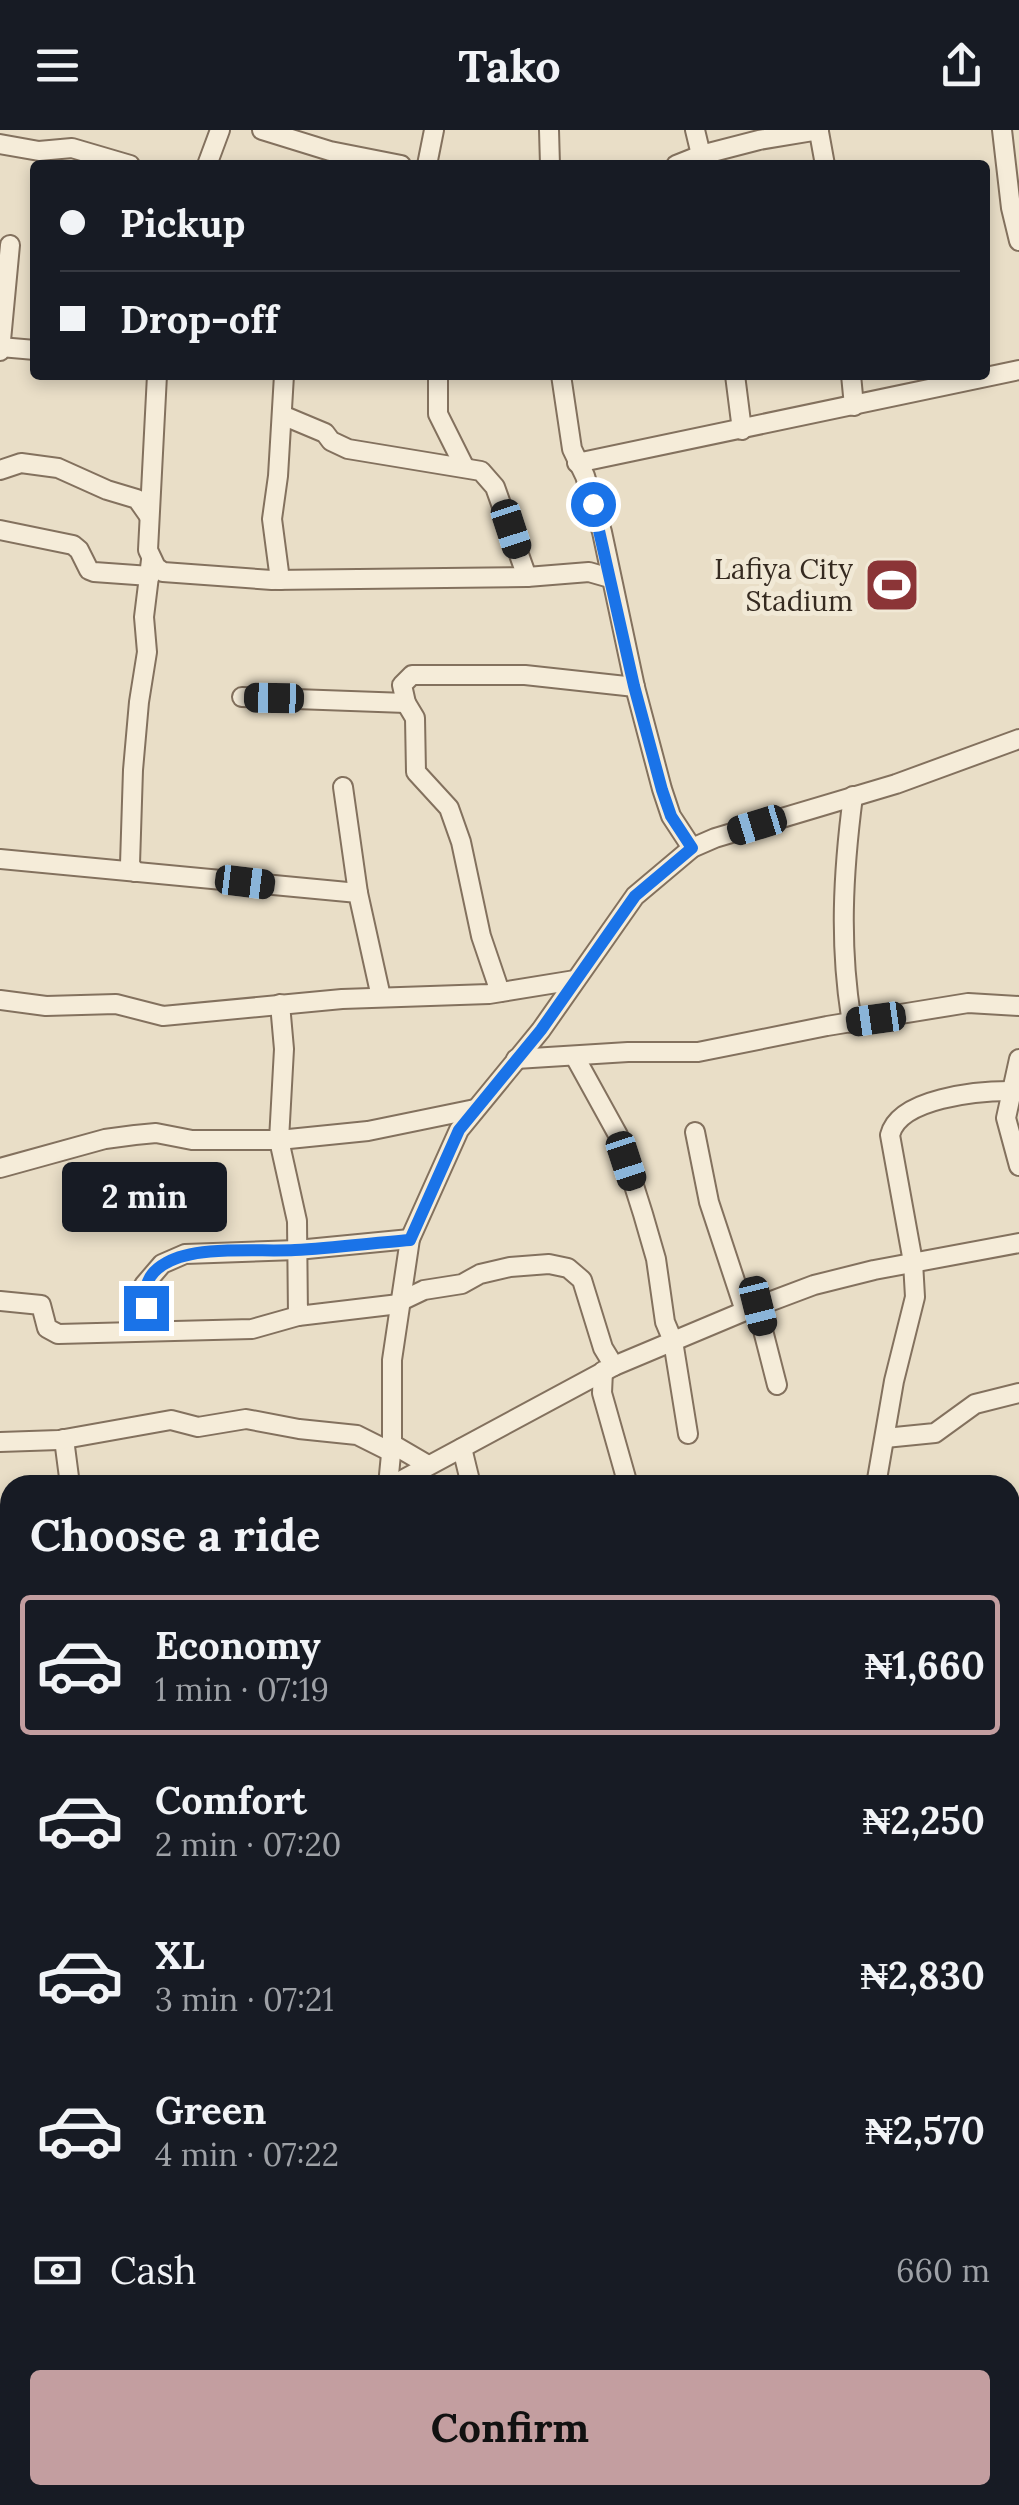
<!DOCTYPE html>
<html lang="en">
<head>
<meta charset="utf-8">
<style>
	body { margin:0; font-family:Lora,serif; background:#242831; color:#f1f3f6; height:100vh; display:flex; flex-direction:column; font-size:38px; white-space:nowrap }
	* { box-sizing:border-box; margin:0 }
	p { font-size:32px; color:#9ea1a6 }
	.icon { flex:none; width:55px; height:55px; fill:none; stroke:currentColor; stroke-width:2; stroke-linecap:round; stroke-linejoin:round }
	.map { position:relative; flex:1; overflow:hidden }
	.sheet { position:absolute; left:0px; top:1345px; width:1020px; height:1030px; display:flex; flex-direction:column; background:#171b24; border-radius:30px 30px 0 0; box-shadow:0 5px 15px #0003 }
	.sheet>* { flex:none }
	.hud { position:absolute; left:30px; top:30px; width:960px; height:220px; border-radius:10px; box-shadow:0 5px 15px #0003; display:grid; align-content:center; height:220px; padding:0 30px; background:#171b24 }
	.end { position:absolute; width:45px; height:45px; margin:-22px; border:12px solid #1a73e8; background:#fff; box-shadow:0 0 0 5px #fff }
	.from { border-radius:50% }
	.bubble { position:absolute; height:70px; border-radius:10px; background:#171b24; box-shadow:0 5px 15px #0003; font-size:32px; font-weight:800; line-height:70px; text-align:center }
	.car { position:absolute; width:30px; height:60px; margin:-30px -15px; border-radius:12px; box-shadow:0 0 8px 2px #0007; background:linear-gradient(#222 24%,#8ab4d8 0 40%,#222 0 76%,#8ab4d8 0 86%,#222 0) }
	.hud b { display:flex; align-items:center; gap:35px; height:95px; font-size:38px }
	.hud b+b { border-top:2px solid #363941 }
	.hud i { width:25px; height:25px; background:#f1f3f6 }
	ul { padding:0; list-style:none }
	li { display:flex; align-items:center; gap:30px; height:140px; margin:0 20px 15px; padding:0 10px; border:5px solid transparent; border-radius:10px }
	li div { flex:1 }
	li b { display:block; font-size:38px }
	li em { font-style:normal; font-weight:800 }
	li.on { border-color:#c39ea0 }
	li>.icon { width:90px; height:90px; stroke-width:1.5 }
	h2 { padding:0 30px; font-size:45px; line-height:120px }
	.pay { display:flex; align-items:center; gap:25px; height:110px; padding:0 30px; font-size:38px }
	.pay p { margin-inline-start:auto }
	.action { display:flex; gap:20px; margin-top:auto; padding:20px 30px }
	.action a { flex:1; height:115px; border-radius:10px; background:#c39ea0; color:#111; font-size:40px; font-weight:800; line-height:115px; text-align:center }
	header { display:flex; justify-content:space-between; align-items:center; height:130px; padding:0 30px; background:#171b24; font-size:45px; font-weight:800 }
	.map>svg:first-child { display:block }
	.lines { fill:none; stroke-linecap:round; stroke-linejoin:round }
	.minor-casing { stroke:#83715e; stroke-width:22 }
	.highway-casing { stroke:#514032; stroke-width:30 }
	.minor { stroke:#f5ecd9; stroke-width:18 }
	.highway { stroke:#cf9d61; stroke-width:25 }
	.route { stroke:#1a73e8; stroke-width:12 }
	.labels { text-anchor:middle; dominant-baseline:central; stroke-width:10; stroke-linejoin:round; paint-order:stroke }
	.poi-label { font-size:28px; fill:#352a20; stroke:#f1e9d6; text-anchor:end }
</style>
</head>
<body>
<header><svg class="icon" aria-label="menu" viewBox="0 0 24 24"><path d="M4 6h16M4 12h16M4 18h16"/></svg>Tako<svg class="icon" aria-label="share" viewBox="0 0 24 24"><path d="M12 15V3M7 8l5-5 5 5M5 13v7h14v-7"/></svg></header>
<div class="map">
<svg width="1019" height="2375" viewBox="0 0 1019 2375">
	<rect width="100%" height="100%" fill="#e9dec7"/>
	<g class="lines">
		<g class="minor-casing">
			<g id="minor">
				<path d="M262,0L330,21L401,35"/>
				<path d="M549,0L550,35"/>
				<path d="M695,0L701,25L759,10L819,0"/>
				<path d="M1002,0L1011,78L1019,111"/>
				<path d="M819,2L825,35"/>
				<path d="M0,14L39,21L72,18L130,35"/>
				<path d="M207,35L220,0"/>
				<path d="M427,35L434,0"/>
				<path d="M676,35L701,25L702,33"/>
				<path d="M0,217L35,220"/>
				<path d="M0,221L10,115"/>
				<path d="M157,245L148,420L156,437L163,442L272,450L527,447L589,442L610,448"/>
				<path d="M438,245V284L464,336"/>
				<path d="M561,245L572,319L585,346L602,402L635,557L662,659L671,686L692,718"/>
				<path d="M735,245L742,300"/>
				<path d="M851,245L854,276"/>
				<path d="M282,285L325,303L331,311L348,319L481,341L495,357L527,447"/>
				<path d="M577,333L1019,240"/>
				<path d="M0,340L21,333L58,338L107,360L137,369L149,386"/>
				<path d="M0,400L73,415L79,420L89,440L94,442L150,446"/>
				<path d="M280,450L272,389L278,346L284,245"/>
				<path d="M242,567L406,573"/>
				<path d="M343,657L358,763"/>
				<path d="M0,729L358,763L381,867"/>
				<path d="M135,742L130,734L133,640L139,572L147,522L144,487L151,430"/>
				<path d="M500,862L481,806L461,712L449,678L416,642L415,588L406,573L402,555L412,545H525L635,557"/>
				<path d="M0,870L46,876L116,874L163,886L342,869L489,864L575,850"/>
				<path d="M280,874L284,919L279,1010L297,1091L298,1186L399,1174"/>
				<path d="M852,893C839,816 843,743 853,666"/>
				<path d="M575,927L618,1005L643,1084L656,1129L665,1192L673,1211L688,1304"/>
				<path d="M516,929L628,922H698L827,896L968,873L1019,876"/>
				<path d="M1019,929L1006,988L1019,1036"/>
				<path d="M695,1002L709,1072L745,1181"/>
				<path d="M0,1038L105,1009L135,1005L156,1003L192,1010H279L368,1001L475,979"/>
				<path d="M0,1171L41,1175L47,1198L58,1204L252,1199L298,1186"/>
				<path d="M401,1171L424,1160L462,1154L480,1144L510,1137L549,1134L568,1138L582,1150L603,1218L614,1236"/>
				<path d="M757,1177L777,1255"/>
				<path d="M147,1201L144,1155L162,1134L185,1124L297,1120L410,1109"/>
				<path d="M603,1241L602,1263L628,1355"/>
				<path d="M885,1308L935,1303L975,1274L1019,1263"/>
				<path d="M64,1309L70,1355"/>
				<path d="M0,1312L59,1310L171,1290L198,1297L246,1289L299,1299L357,1305L391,1322"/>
				<path d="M392,1314L428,1335"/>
				<path d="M462,1318L471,1355"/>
				<path d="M388,1355L392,1314V1230L410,1109L459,1000L541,900L635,766L692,718L715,708L896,654L1019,609"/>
				<path d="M393,1355L614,1236L745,1181L814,1155L874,1140L1019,1113"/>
				<path d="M876,1355L894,1251L915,1167L913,1132L890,1005C899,968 978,961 1010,961"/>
				<path d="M1010,1394L1019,1395"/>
				<path d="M0,1579L10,1574"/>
				<path d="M0,1714L10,1712"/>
				<path d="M0,1913L10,1912"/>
				<path d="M0,2093L10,2092"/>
			</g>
		</g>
		<g class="highway-casing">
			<g id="highway">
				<path d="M1010,1837L1019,1828"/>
				<path d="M1010,1862L1019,1852"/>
				<path d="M559,2375L564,2365"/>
				<path d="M580,2375L585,2365"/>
			</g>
		</g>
		<use href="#minor" class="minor"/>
		<use href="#highway" class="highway"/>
	</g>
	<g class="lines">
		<path class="route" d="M146,1178C145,1156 146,1144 166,1133C197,1115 259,1122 295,1120C333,1118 372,1113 410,1110L459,1000L541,900L635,766L692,718L671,686L662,660L634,556L593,374"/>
	</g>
	<defs>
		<g id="stadium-square" transform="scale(2.875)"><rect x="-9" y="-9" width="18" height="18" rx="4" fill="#8b3537" stroke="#f1e9d6"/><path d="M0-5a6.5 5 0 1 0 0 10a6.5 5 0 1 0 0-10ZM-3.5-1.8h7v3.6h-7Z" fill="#fff"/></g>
	</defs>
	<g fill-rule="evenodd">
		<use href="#stadium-square" x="892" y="455"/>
	</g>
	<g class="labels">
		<g class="poi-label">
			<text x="853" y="439">Lafiya City<tspan x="853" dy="32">Stadium</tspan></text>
		</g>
	</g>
</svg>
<i class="end from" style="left:593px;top:374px"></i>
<i class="end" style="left:146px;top:1178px"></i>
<div class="bubble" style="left:62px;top:1032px;width:165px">2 min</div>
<i class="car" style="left:511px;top:399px;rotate:162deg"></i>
<i class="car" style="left:274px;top:568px;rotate:271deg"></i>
<i class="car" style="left:757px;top:695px;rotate:253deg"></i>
<i class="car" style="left:245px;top:752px;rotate:97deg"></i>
<i class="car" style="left:876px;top:889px;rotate:262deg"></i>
<i class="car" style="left:626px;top:1031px;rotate:162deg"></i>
<i class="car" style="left:758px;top:1176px;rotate:166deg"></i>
<div class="hud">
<b><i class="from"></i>Pickup</b>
<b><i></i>Drop-off</b>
</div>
<section class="sheet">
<h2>Choose a ride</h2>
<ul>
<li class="on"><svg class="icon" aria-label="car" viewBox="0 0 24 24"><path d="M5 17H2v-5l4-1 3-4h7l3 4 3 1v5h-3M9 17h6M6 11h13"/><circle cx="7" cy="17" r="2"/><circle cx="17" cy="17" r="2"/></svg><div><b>Economy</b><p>1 min · 07:19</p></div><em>₦1,660</em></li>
<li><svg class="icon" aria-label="car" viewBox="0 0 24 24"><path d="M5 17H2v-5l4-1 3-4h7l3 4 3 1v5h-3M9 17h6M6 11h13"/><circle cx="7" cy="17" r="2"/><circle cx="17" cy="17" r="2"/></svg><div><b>Comfort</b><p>2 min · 07:20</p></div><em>₦2,250</em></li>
<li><svg class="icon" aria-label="car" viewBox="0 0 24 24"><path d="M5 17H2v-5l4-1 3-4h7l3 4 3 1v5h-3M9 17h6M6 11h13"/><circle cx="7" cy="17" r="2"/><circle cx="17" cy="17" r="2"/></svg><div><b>XL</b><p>3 min · 07:21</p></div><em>₦2,830</em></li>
<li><svg class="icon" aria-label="car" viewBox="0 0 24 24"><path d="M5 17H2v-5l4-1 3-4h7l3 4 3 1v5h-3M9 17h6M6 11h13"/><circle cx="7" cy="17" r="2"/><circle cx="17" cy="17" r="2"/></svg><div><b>Green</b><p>4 min · 07:22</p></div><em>₦2,570</em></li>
</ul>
<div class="pay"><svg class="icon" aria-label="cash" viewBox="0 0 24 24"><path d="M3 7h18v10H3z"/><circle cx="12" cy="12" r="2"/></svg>Cash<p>660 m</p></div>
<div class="action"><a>Confirm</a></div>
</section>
</div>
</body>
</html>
